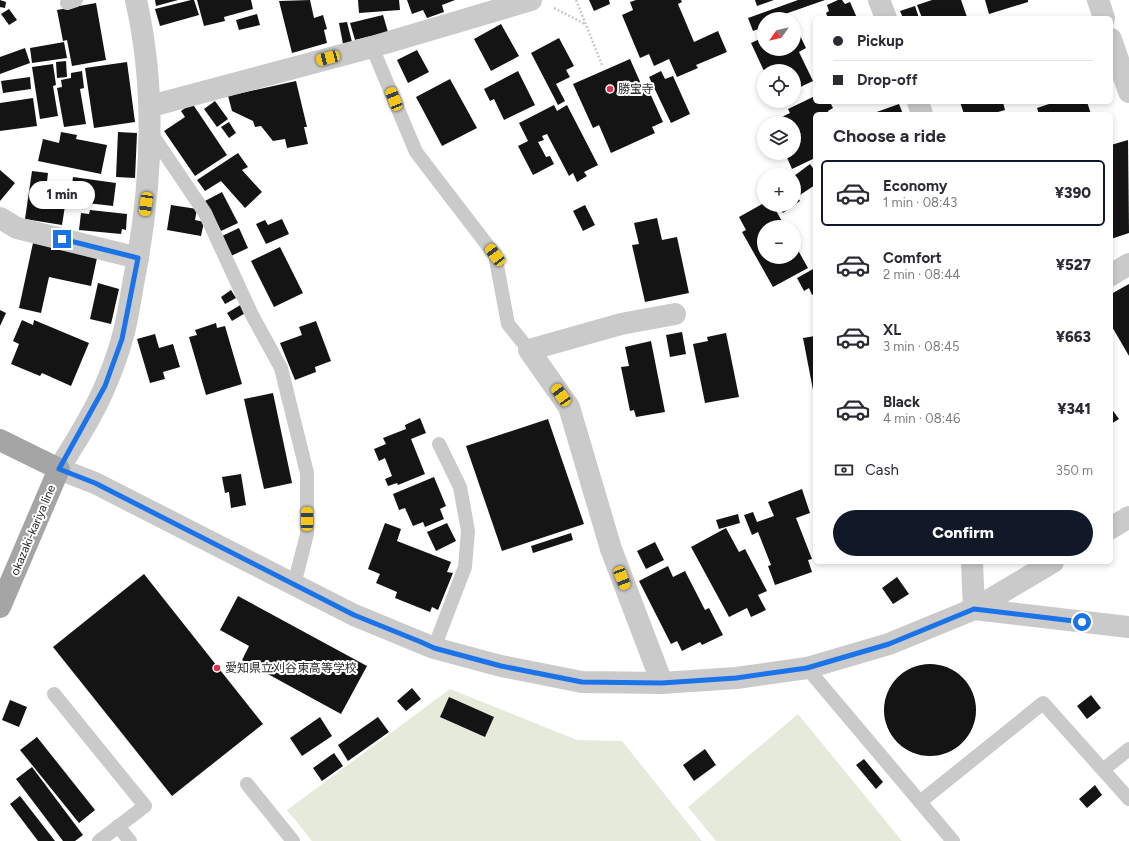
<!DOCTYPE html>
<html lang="en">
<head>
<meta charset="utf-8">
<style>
	body { margin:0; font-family:Figtree,"Noto Sans JP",sans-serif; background:#f2f2f3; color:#2b2b33; height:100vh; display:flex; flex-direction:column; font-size:15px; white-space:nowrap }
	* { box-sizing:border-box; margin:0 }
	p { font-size:13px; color:#7c7c81 }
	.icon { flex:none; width:22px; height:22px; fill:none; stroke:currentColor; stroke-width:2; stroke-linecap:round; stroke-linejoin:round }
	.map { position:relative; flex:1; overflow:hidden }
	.side { position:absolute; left:813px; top:112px; width:300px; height:452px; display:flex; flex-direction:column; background:#fff; border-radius:6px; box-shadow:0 2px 6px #0003 }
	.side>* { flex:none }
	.guide { position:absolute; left:813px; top:16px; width:300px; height:88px; border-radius:6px; box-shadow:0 2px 6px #0003; display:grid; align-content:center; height:88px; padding:0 20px; background:#fff }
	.needle { width:26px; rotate:236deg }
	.controls { position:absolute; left:757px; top:12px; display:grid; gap:8px }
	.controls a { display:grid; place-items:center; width:44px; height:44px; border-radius:50%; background:#fff; box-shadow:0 2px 6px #0003; font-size:20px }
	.end { position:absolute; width:18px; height:18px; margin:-9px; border:5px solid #1a73e8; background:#fff; box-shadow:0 0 0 2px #fff }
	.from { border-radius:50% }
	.bubble { position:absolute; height:28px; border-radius:14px; background:#fff; box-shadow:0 2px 6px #0003; font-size:13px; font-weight:800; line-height:28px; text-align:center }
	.car { position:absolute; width:12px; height:24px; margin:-12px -6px; border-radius:5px; box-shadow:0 0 3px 1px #0007; background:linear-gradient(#f5c518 24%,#345 0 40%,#f5c518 0 76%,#345 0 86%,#f5c518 0) }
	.guide b { display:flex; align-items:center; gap:14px; height:38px; font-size:15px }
	.guide b+b { border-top:1px solid #e1e1e2 }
	.guide i { width:10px; height:10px; background:#2b2b33 }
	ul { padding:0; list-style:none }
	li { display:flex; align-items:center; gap:12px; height:66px; margin:0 8px 6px; padding:0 12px; border:2px solid transparent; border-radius:6px }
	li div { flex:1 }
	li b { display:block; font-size:15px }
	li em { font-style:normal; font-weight:800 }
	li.selected { border-color:#111827 }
	li>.icon { width:36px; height:36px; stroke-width:1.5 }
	h2 { padding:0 20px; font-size:18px; line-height:48px }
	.pay { display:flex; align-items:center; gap:10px; height:44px; padding:0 20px; font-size:15px }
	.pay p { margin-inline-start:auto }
	.action { display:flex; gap:8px; margin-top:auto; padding:8px 20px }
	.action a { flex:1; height:46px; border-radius:24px; background:#111827; color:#fff; font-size:16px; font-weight:800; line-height:46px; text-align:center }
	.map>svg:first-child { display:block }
	.green { fill:#e5eada }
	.building { fill:#141414 }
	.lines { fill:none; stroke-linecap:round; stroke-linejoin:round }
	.path { stroke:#cacaca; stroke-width:2.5; stroke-dasharray:2 2; stroke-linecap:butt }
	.service { stroke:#cacaca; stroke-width:14 }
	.minor { stroke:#cacaca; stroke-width:22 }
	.tertiary { stroke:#cacaca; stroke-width:22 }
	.primary { stroke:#a5a5a5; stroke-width:22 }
	.route { stroke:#1a73e8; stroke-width:5 }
	.poi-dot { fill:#e23150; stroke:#fff; stroke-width:1.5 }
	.labels { text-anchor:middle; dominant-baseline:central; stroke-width:4; stroke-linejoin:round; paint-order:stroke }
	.poi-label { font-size:12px; fill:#2d2d2d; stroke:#fff; text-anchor:start }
	.street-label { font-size:12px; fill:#2d2d2d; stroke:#fff }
</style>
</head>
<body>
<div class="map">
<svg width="1129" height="841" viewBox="0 0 1129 841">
	<rect width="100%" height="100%" fill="#fff"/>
	<g class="green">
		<path d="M450,689L577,740L622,741L702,841H312L287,810Z"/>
		<path d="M798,714L902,841H716L688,807Z"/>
	</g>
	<g class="building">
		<path d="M0,0L6,2L5,8L0,7Z"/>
		<path d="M155,0H178L156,6Z"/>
		<path d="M191,0H194L199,15L160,26L155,9Z"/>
		<path d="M197,0H251L253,9L224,17L225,21L204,26Z"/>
		<path d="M310,0L314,18L323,15L327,29L324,30L327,43L292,53L279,1Z"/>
		<path d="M358,0H399L400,10L359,13Z"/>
		<path d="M407,0H455L442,5L444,12L427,18L423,10L412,14Z"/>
		<path d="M589,0H609L610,4L594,11Z"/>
		<path d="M636,0H681L682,2L678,4L694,42L718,31L727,52L696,65L698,68L677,77L669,59L654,66L649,54L640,58L622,15L633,10L630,2Z"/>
		<path d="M755,0H774L757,6Z"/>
		<path d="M798,0H825L785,14L787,19H764V27L753,31L748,18Z"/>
		<path d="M838,0H842L845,4L850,2L857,18H828L826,13L829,11L827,5Z"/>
		<path d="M932,0H961L967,17L922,18L917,5Z"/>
		<path d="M985,0H1028V2L989,14Z"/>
		<path d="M96,3L106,60L72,66L67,40L63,41L57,10Z"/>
		<path d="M915,6L919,18H903L900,11Z"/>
		<path d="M9,9L17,20L9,25L1,14Z"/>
		<path d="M257,14L260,25L239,30L236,20Z"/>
		<path d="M383,15L388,32L355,40L350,23Z"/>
		<path d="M347,22L352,42L343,44L339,23Z"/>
		<path d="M794,23L806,48L799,52L813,81L794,90V71H764L751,43L764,37V49H794Z"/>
		<path d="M501,24L519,56L491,71L474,39Z"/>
		<path d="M559,38L574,66L566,70L570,77L556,84L565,101L558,105L531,53Z"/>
		<path d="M64,42L67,58L32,63L30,48Z"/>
		<path d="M25,48L30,63L0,74V57Z"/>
		<path d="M417,50L429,72L408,83L397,60Z"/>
		<path d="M630,59L645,93L649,91L663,122L652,127L655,133L611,153L599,125L593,128L573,84Z"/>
		<path d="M66,61L67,77L57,78L56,62Z"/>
		<path d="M127,62L135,122L94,128L85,68Z"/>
		<path d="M53,64L56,85L53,86L58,116L40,119L32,67Z"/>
		<path d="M82,71L84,88L80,89L86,124L64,127L57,88L62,87L61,80L71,78V73Z"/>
		<path d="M518,71L535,105L504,120L494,99L490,101L484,89Z"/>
		<path d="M661,71L665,79L673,76L690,114L671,123L649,77Z"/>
		<path d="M30,77L31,89L3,93L1,81Z"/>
		<path d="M450,79L477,128L442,146L416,97Z"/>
		<path d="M296,81L307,127H304L308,144L287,148L285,139L273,141L261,126L255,127L253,121L232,111L228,96Z"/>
		<path d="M815,96V102H830L833,108L828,111L829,114H815V158L792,169L785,153H794V123H769L790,113L788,109Z"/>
		<path d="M33,98L37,126L0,131V103Z"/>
		<path d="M215,101L228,119L217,127L204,109Z"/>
		<path d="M960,102H1003L1005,110L991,114H964Z"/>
		<path d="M1055,102H1087L1091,114H1039L1037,108Z"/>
		<path d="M192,103L227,155L195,176L164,131L185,117L181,111Z"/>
		<path d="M899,104L903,114H871Z"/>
		<path d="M554,105L557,111L567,105L598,165L584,172L587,176L577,182L573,173L569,176L547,134L542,136L544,140L538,142L546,157L550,156L554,164L533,175L518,146L528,141L519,123Z"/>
		<path d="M229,122L236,133L229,138L221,127Z"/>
		<path d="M61,132L77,135L76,139L107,145L101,174L38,161L43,139L59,143Z"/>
		<path d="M118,132L137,133L135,178L116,177Z"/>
		<path d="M1128,140L1129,233L1111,239V145Z"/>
		<path d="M238,153L248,167L242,170L262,192L245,208L221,181L205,191L197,180Z"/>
		<path d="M810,164L815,171V185L797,197L800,201L794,205V176Z"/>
		<path d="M0,170L15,183L0,201Z"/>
		<path d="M32,171L48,173L46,190L67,193L62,225L25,219Z"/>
		<path d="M73,177L116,183L113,206L70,201Z"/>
		<path d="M222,192L238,223L221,231L205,201Z"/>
		<path d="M764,203V205H773L785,227H764V257H794V243L808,268L773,287L742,232L746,230L739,217Z"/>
		<path d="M171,205L197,209L195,220L204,222L201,236L167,230Z"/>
		<path d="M585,205L595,225L583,231L573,211Z"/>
		<path d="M777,205H794L783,213Z"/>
		<path d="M90,210L127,214L126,230L122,229L121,234L79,230L81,213L89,214Z"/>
		<path d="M657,218L662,240L677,237L689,293L645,302L632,245L639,244L634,223Z"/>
		<path d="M282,219L289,234L266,244L256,224L265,220L268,225Z"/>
		<path d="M239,228L248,248L231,256L222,236Z"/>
		<path d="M33,243L97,258L91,286L49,277L41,313L19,308Z"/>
		<path d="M280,247L303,293L274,307L251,261Z"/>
		<path d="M815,268V293L812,295L809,288L804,291L797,278Z"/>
		<path d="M98,283L119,289L111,324L90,319Z"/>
		<path d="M1129,284V356L1111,325V294Z"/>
		<path d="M231,290L236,298L225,304L221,297Z"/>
		<path d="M242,304L247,312L232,321L227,313Z"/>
		<path d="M0,310L6,313L0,326Z"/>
		<path d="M22,320L33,325L34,320L89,343L71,386L42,373L40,376L11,364L19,344L13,341Z"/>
		<path d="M316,321L331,361L315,367L316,372L295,380L280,343L302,335L299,327Z"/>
		<path d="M216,323L217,328L225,326L242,384L206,395L189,337L197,335L195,330Z"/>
		<path d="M682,332L686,354L670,357L666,335Z"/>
		<path d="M726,333L739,397L705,403L693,344L708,341L707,337Z"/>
		<path d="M155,334L159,348L173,344L180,367L163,372L165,379L150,383L137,339Z"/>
		<path d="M815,336V395H814L803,338Z"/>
		<path d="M651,341L665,412L636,417L634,410L630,411L621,367L629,366L625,347Z"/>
		<path d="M273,393L292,483L264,489L244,399Z"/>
		<path d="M1111,408L1119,419L1111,424Z"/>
		<path d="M420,418L426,433L411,439L425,474L398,485L397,483L388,486L385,479L392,476L385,458L379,461L374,449L386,444L383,438L406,429L405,425Z"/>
		<path d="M548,419L584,524L502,551L466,446Z"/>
		<path d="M241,474L246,505L231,508L229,492L225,493L222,477Z"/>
		<path d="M434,477L446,506L440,509L444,519L425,527L423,522L413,526L405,508L399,510L393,494Z"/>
		<path d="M802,489L810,513L796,518L812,559L808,560L812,572L775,585L768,566L771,565L758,532L752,535L744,515L753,512L757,522L774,516L768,502Z"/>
		<path d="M738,514L740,523L719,529L716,520Z"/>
		<path d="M385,523L401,529L397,541L451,562L447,572L453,573L438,610L432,607L430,612L395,598L397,592L376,583L380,574L368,569Z"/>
		<path d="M447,523L456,541L436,551L427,532Z"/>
		<path d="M726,528L739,552L745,549L767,591L758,595L766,610L751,617L747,608L729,617L691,547Z"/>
		<path d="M571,533L573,540L533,553L531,546Z"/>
		<path d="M655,542L664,560L646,569L637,551Z"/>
		<path d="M668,566L673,577L685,571L705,610L709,608L723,635L702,645L700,642L682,651L677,641L671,644L639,581Z"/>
		<path d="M144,574L263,724L172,796L53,647Z"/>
		<path d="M897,577L909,594L893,604L882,588Z"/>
		<path d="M238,596L367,666L341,714L242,660L249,646L220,630Z"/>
		<circle cx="930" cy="710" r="46"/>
		<path d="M412,688L421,699L406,711L397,701Z"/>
		<path d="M1091,695L1101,708L1087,719L1077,706Z"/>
		<path d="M449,697L494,717L485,737L440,717Z"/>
		<path d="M10,700L27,707L19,727L2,720Z"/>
		<path d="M320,717L332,736L302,756L290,738Z"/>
		<path d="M378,717L389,732L348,761L338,745Z"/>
		<path d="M37,737L95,810L79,823L20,750Z"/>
		<path d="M705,749L716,765L694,781L683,765Z"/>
		<path d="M334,753L343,766L322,781L313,768Z"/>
		<path d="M864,759L883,782L876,789L856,765Z"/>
		<path d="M32,767L83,835L75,841H63L16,779Z"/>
		<path d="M1095,785L1102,795L1087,808L1079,799Z"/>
		<path d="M20,796L55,841H38L10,804Z"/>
	</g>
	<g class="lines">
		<g class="path">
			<path d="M576,0L602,65"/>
			<path d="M554,8L585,24"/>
		</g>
		<g class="service">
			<path d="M67,3L76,0"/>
			<path d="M372,47L416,152L495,255L508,324L529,350"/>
			<path d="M151,133L205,213L252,315L281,368L307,473V534L294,585"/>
			<path d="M434,648L465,567L468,531L460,487L439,444"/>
			<path d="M807,668L953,841"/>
			<path d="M54,694L145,806L99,841"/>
			<path d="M1104,769L1129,749"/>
			<path d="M247,784L293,841"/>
			<path d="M920,802L1043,703L1129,799"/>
			<path d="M118,826L130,841"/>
		</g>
		<g class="minor">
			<path d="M879,0L886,18"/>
			<path d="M1098,0L1104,18"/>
			<path d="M1111,39L1129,92"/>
			<path d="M918,102L922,114"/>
			<path d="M151,106L372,47L531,0"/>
			<path d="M0,218L17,228L138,258"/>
			<path d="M1111,275L1129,264"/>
			<path d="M59,469C75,442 94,414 106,384C112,370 118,354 122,339C128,320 130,299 134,279C152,187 157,93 136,0"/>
			<path d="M972,562L974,609L1129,627"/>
			<path d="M662,683L611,549L569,407L529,350L621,324L675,314"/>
		</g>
		<g class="tertiary">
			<path d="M59,469L95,483L354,615L434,648L501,666L582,682L662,683L736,678L807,668L889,644L974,609L1053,562"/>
			<path d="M1111,528L1129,517"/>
		</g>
		<path class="primary" d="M0,440L59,469L0,607"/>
	</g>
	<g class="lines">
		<path class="route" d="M62,239L138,258L122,339L105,386L59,469L95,483L354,615L421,642L434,648L501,666L582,682L662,683L736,678L807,668L889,644L974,609L1082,622"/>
	</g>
	<g class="poi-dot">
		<circle cx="610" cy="89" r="4"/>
		<circle cx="217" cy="668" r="4"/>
	</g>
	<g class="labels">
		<g class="poi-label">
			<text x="618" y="89">勝宝寺</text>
			<text x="225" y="668">愛知県立刈谷東高等学校</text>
		</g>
		<g class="street-label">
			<text transform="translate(33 530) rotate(-67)">okazaki-kariya line</text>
		</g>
	</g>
</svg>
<div class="controls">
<a><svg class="needle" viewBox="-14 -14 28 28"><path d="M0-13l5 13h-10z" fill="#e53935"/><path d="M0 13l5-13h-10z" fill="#7c7c81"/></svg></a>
<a><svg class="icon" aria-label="locate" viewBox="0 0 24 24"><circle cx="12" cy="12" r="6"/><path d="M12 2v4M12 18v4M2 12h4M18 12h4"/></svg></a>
<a><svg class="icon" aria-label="layers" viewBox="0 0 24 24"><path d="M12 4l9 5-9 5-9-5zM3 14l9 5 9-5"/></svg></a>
<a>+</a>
<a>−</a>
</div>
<i class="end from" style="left:1082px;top:622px"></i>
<i class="end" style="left:62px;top:239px"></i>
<div class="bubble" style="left:29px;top:181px;width:66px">1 min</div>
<i class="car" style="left:328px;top:58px;rotate:255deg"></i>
<i class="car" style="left:394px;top:99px;rotate:338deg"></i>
<i class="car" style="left:146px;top:204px;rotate:188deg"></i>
<i class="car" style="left:495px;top:255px;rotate:323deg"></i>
<i class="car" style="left:561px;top:395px;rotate:325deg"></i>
<i class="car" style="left:307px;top:519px;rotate:0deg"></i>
<i class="car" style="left:622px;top:578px;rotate:159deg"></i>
<div class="guide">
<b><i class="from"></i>Pickup</b>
<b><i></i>Drop-off</b>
</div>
<section class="side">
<h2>Choose a ride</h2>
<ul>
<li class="selected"><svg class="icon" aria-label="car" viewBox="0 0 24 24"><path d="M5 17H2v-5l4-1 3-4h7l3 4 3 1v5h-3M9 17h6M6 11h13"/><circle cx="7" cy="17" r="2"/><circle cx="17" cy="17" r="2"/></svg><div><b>Economy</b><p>1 min · 08:43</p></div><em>¥390</em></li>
<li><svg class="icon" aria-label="car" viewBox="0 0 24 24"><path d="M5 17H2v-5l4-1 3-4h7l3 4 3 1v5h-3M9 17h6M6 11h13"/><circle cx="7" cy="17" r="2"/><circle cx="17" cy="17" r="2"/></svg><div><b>Comfort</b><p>2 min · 08:44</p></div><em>¥527</em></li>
<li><svg class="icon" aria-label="car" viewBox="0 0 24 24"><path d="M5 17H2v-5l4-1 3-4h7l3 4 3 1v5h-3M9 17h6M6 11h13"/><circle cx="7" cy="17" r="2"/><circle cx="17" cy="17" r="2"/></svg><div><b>XL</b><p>3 min · 08:45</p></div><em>¥663</em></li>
<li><svg class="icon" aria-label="car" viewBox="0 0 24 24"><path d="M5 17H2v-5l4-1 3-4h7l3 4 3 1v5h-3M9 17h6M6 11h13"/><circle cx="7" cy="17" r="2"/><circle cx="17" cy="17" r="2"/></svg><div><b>Black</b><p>4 min · 08:46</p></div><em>¥341</em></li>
</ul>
<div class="pay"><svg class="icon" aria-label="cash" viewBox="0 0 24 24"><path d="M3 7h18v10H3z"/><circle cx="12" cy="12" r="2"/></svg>Cash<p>350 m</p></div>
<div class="action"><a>Confirm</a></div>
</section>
</div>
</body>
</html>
